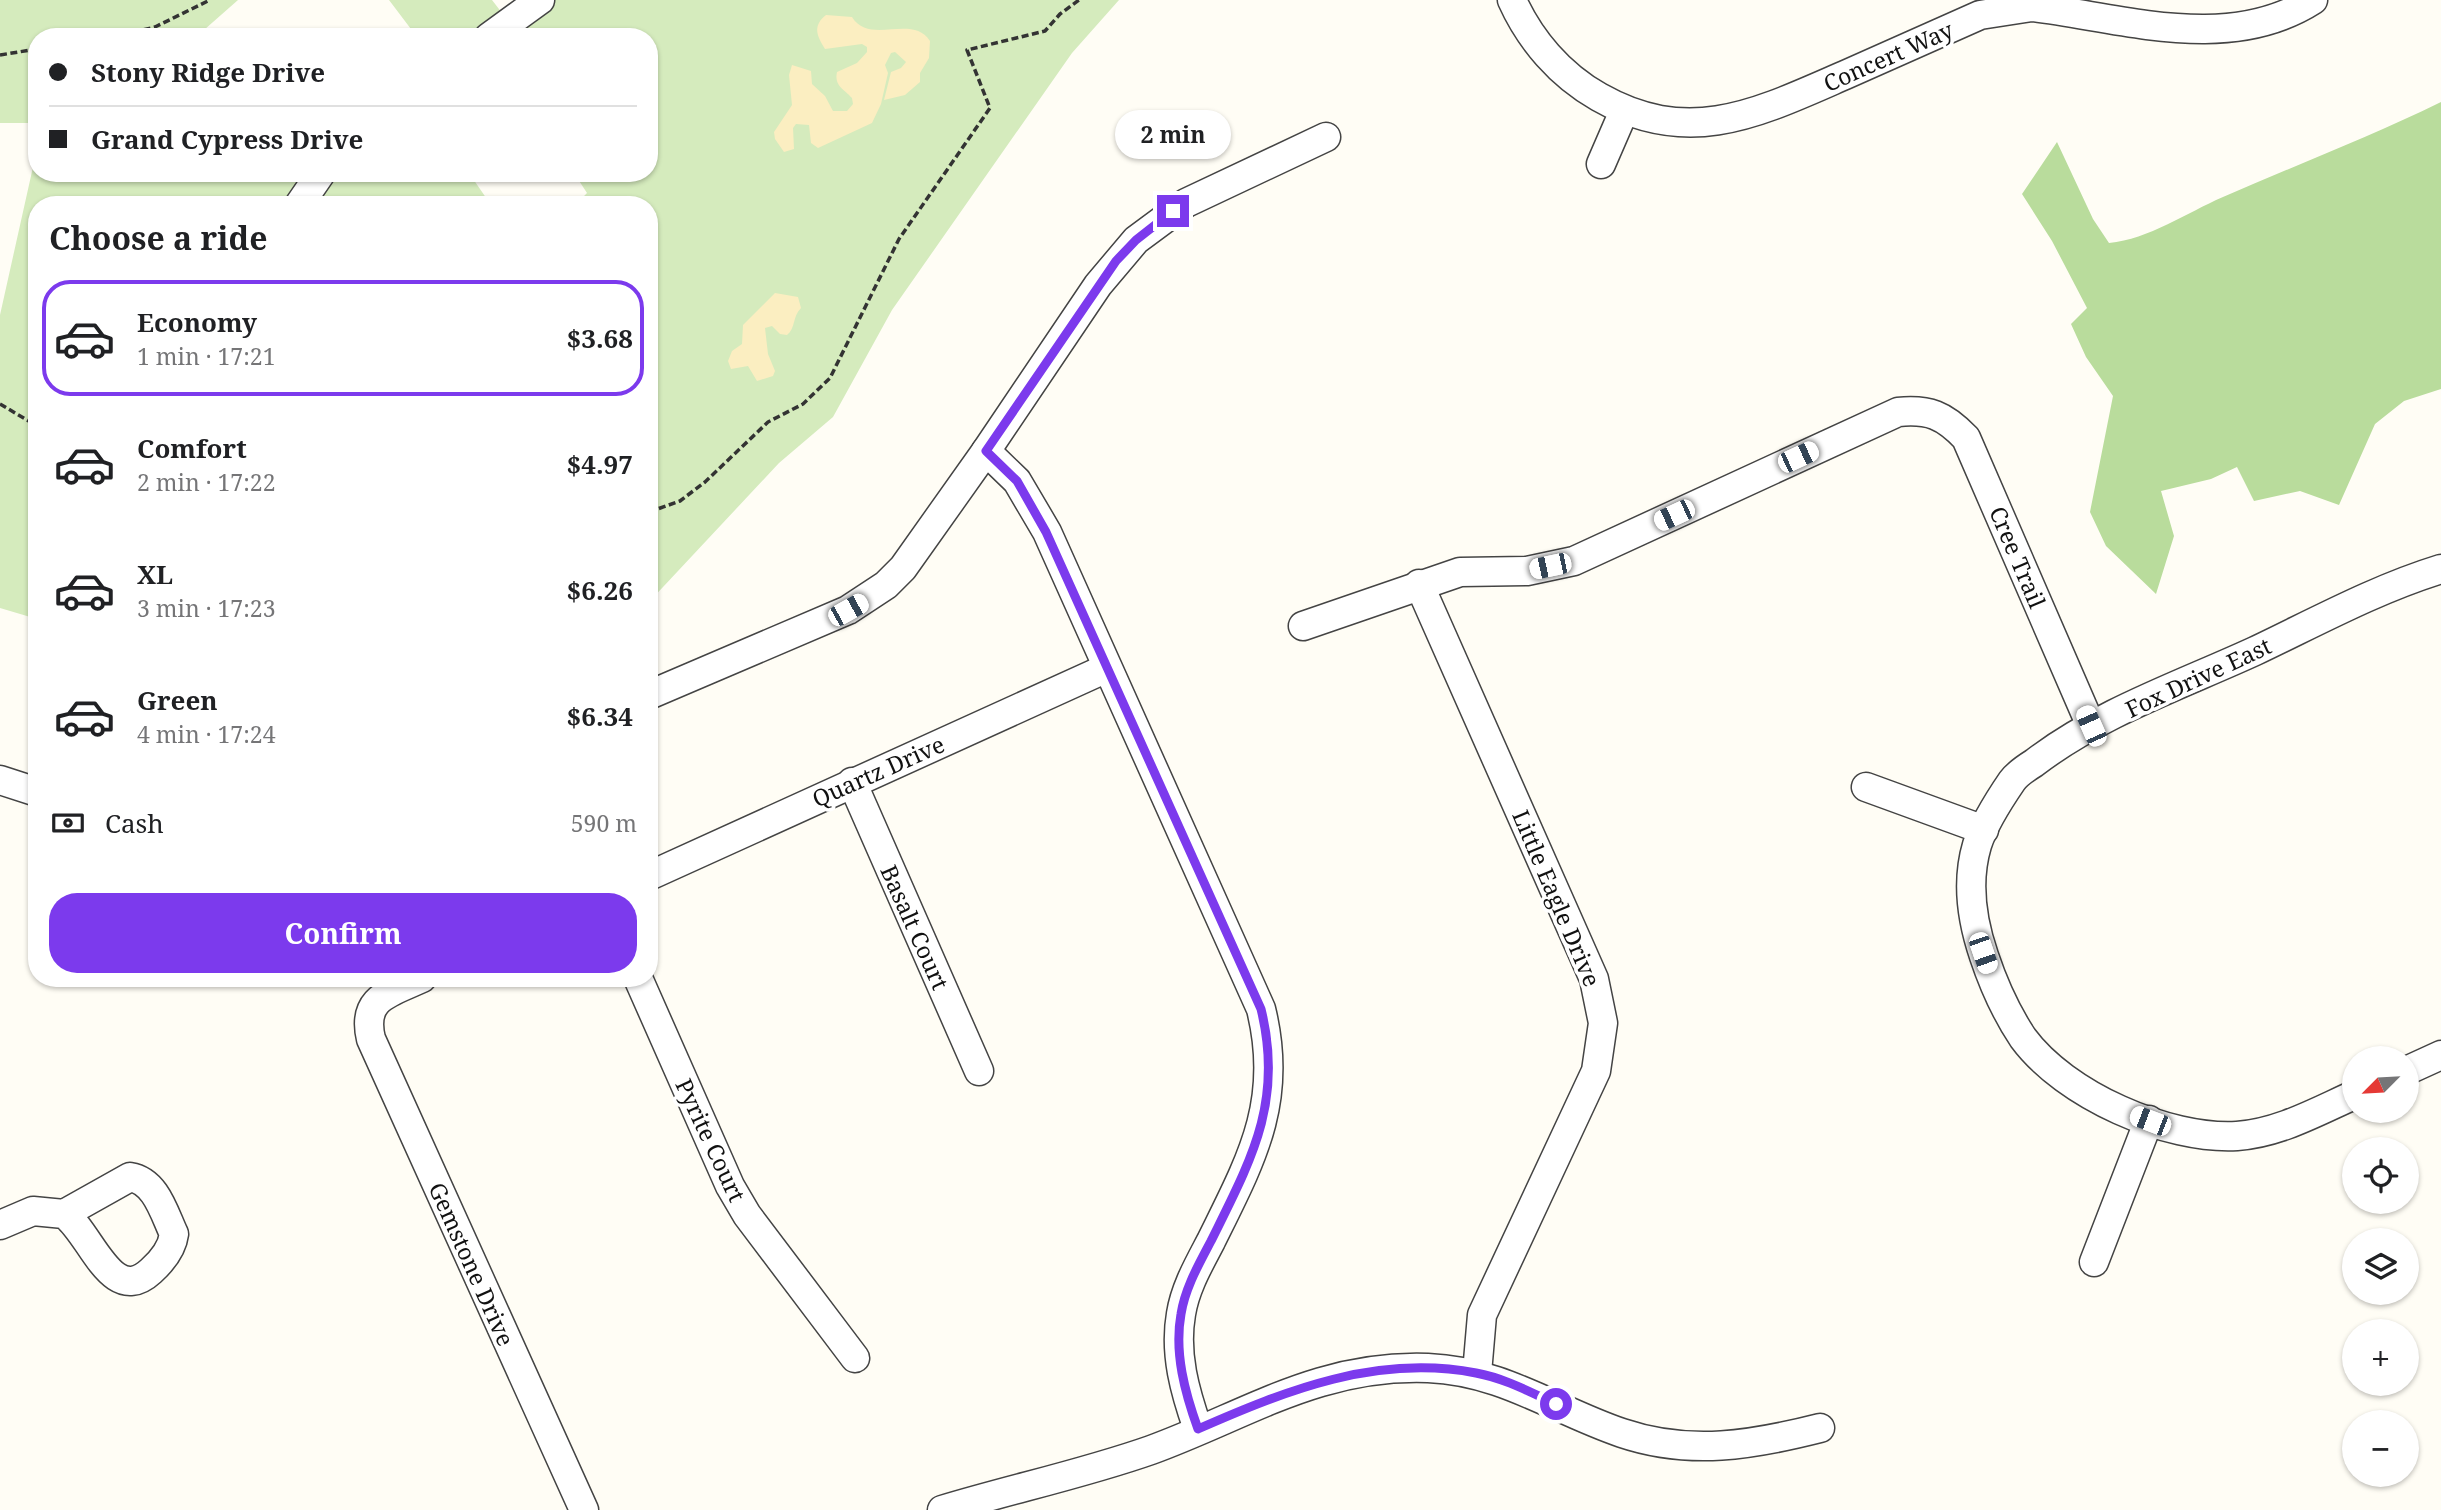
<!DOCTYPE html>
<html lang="en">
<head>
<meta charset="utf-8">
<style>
	body { margin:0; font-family:"Noto Serif",serif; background:#f2f2f2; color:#202124; height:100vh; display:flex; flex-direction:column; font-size:26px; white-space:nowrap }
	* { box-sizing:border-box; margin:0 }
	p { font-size:23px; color:#757577 }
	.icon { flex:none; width:38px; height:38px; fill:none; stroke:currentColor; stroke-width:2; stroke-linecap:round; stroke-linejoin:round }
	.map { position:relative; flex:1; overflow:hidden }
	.side { position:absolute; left:28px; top:196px; width:630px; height:791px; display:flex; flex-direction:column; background:#fff; border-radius:28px; box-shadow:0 2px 5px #0004 }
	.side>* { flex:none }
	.guide { position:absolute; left:28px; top:28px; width:630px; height:154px; border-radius:28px; box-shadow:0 2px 5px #0004; display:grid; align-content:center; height:154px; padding:0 21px; background:#fff }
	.needle { width:46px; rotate:246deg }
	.tools { position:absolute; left:2342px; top:1046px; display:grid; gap:14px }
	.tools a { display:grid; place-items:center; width:77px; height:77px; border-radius:50%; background:#fff; box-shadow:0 2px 5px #0004; font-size:35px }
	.end { position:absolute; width:32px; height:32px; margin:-16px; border:9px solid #7c3aed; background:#fff; box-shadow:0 0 0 4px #fff }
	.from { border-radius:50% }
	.bubble { position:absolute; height:49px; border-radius:24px; background:#fff; box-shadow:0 2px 5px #0004; font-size:23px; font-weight:700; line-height:49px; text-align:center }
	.car { position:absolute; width:21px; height:42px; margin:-21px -10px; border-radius:9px; box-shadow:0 0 5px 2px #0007; background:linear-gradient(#fff 24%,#345 0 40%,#fff 0 76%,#345 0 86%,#fff 0) }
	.guide b { display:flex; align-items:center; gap:24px; height:66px; font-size:26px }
	.guide b+b { border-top:2px solid #e0e0e0 }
	.guide i { width:18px; height:18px; background:#202124 }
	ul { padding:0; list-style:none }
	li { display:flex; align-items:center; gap:21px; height:116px; margin:0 14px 10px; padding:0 7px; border:4px solid transparent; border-radius:28px }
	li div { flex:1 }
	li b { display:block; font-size:26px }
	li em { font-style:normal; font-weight:700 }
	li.selected { border-color:#7c3aed }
	li>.icon { width:63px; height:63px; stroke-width:1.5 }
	h2 { padding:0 21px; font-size:32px; line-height:84px }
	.pay { display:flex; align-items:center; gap:18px; height:77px; padding:0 21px; font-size:26px }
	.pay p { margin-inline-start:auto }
	.button { display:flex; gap:14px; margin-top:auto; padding:14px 21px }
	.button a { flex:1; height:80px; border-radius:28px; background:#7c3aed; color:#fff; font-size:28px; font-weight:700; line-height:80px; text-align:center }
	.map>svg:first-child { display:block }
	.green { fill:#d5ebbd }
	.forest { fill:#b9dc9c }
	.sand { fill:#fbeec1 }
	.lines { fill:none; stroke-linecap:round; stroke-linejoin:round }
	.minor-casing { stroke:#444; stroke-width:31 }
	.path { stroke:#333; stroke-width:3.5; stroke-dasharray:7 3.5; stroke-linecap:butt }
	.minor { stroke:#fff; stroke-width:28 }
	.route { stroke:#7c3aed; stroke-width:9 }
	.labels { text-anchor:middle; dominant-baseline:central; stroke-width:7; stroke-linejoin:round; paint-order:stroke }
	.street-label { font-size:23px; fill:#111; stroke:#fff }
</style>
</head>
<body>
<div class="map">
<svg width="2441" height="1510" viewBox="0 0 2441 1510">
	<rect width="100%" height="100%" fill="#fffdf5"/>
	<g class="green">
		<path d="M0,0H238L196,37H37V123H0Z"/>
		<path d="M389,0H492L509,22L540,0H1119L1072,53L892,310L833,417L779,463L649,602V205H575L587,193L574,173H649V37H417Z"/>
		<path d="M37,149V173H286L308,189L321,173H469L491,205H37V619L0,608V315Z"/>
	</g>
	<path class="forest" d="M2441,102V389L2404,401L2375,424L2339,505L2300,491L2254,501L2237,467L2211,479L2161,491L2174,536L2156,594L2106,546L2090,512L2113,396L2086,357L2071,324L2087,308L2052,241L2022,194L2057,142L2093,219L2109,243C2149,239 2186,213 2223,197C2296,165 2370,137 2441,102Z"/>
	<g class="sand">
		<path d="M826,15L852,17C870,46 912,13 930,41L929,58L920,73V82L905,95L884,100L891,72L901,68L906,62L895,52L891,53L885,65L888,73L881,104L872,123L818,148L811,143L809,125L796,124L793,128L794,149L784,152L775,139L774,132L792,105L789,75L792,65L811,71L812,84L825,96L833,111H847L853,104L852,98C844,89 834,86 837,72L857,63L867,52V47L862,44L825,49C817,36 812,26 826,15Z"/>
		<path d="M775,293L798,297L801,308C792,317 796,328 787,335L780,334L772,326L765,328L768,354L775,371L773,376L757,381L748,366L731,369L728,361L732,351L742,344L743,325Z"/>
	</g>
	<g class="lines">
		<g class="minor-casing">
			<g id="minor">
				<path d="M1512,0C1530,40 1560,75 1599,97C1689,148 1758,113 1845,75C1890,55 1935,35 1980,15L2032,7C2123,18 2229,54 2313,0"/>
				<path d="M489,37L540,0"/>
				<path d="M1601,164L1624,111"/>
				<path d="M299,205L321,173"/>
				<path d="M986,451L1017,481L1047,532L1261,1009C1284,1102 1251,1160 1211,1241C1199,1264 1185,1288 1181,1314C1174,1354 1185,1392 1198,1429"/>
				<path d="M1419,584L1594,979L1603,1023L1596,1071L1482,1315L1477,1373"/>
				<path d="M1303,626L1460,572L1527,571L1574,561L1898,412C1929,409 1944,415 1966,438L2091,726"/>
				<path d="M649,695L848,610L886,585L903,568L986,451L1098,285L1136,240L1186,203L1326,137"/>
				<path d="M0,780L37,792"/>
				<path d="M852,782L979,1071"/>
				<path d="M1866,787L1984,830"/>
				<path d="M649,876L1107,668"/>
				<path d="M422,978C390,993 361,997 371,1039L584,1510"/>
				<path d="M638,978L730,1186L747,1215L855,1358"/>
				<path d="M2406,1071L2441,1055"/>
				<path d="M2354,1095C2316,1112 2279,1133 2237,1136C2167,1140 2065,1095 2023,1038C2007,1014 1993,983 1984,956C1972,921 1966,882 1977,845C1984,823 1999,800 2012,781C2017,774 2026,768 2034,763C2099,713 2181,685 2255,651C2316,622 2376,589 2441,569"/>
				<path d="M0,1225L33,1211L64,1214L130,1177C156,1181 164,1213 174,1234C172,1249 161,1262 151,1271C111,1308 91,1232 64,1214"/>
				<path d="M2094,1262L2149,1120"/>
				<path d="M942,1510C1011,1489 1083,1474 1151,1450C1247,1415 1319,1364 1428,1368C1503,1371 1554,1410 1622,1433C1690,1456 1753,1445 1820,1428"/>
			</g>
		</g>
		<g class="path">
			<path d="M113,37L155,27L210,0"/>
			<path d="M0,55L37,49"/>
			<path d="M0,404L37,426"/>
			<path d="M649,512L680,501L705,482L768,422L803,404L830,378L899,239L990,108L967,50L1045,31L1060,14L1079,0"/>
		</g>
		<use href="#minor" class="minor"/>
	</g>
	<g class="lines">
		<path class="route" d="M1173,211L1136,240L1116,261L986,451L1017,481L1046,532L1261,1009C1284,1102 1251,1160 1211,1241C1199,1264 1185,1288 1181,1314C1174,1353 1185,1393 1198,1429C1287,1390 1377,1354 1476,1373C1504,1378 1530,1392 1556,1404"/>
	</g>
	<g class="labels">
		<g class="street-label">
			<text transform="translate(1888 56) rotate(-24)">Concert Way</text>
			<text transform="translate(2018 557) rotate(67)">Cree Trail</text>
			<text transform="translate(2198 677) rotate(-25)">Fox Drive East</text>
			<text transform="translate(878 771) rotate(-24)">Quartz Drive</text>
			<text transform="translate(1557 898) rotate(67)">Little Eagle Drive</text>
			<text transform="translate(915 927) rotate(66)">Basalt Court</text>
			<text transform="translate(711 1140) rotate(65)">Pyrite Court</text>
			<text transform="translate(472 1264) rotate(66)">Gemstone Drive</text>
		</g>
	</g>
</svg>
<div class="tools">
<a><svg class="needle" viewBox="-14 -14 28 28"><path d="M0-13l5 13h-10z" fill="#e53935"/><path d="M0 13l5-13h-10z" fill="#757577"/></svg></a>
<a><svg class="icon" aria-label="locate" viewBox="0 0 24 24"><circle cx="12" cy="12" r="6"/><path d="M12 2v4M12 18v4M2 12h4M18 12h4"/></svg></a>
<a><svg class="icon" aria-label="layers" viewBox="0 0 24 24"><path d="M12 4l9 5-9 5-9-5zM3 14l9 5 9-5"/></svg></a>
<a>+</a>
<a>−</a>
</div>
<i class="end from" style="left:1556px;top:1404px"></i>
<i class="end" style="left:1173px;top:211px"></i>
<div class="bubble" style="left:1115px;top:110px;width:116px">2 min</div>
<i class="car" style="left:1798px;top:457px;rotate:65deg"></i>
<i class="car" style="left:1674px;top:515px;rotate:245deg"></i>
<i class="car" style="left:1550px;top:566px;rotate:258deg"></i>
<i class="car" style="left:848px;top:610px;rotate:61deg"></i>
<i class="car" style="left:2091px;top:726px;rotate:336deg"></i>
<i class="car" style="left:1983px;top:953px;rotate:161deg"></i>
<i class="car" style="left:2150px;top:1121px;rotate:291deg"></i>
<div class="guide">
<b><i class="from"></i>Stony Ridge Drive</b>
<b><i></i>Grand Cypress Drive</b>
</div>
<section class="side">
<h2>Choose a ride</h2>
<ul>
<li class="selected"><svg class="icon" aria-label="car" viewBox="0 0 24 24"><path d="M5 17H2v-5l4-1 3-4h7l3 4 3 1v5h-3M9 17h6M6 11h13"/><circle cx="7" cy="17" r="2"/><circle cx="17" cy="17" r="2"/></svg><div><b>Economy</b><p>1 min · 17:21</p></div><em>$3.68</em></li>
<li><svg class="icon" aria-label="car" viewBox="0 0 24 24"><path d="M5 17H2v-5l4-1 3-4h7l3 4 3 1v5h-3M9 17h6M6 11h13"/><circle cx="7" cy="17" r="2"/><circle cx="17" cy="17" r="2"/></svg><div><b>Comfort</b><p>2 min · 17:22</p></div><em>$4.97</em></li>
<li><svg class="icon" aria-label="car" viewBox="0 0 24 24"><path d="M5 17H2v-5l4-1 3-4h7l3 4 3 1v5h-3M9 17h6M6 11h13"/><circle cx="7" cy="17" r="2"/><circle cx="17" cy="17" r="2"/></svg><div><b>XL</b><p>3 min · 17:23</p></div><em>$6.26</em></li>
<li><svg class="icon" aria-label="car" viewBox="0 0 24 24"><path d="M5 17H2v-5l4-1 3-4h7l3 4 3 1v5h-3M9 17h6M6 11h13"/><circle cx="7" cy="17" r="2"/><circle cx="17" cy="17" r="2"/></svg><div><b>Green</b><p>4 min · 17:24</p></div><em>$6.34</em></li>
</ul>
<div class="pay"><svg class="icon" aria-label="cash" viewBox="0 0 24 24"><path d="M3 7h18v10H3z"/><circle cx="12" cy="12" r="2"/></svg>Cash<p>590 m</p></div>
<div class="button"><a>Confirm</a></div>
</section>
</div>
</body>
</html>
